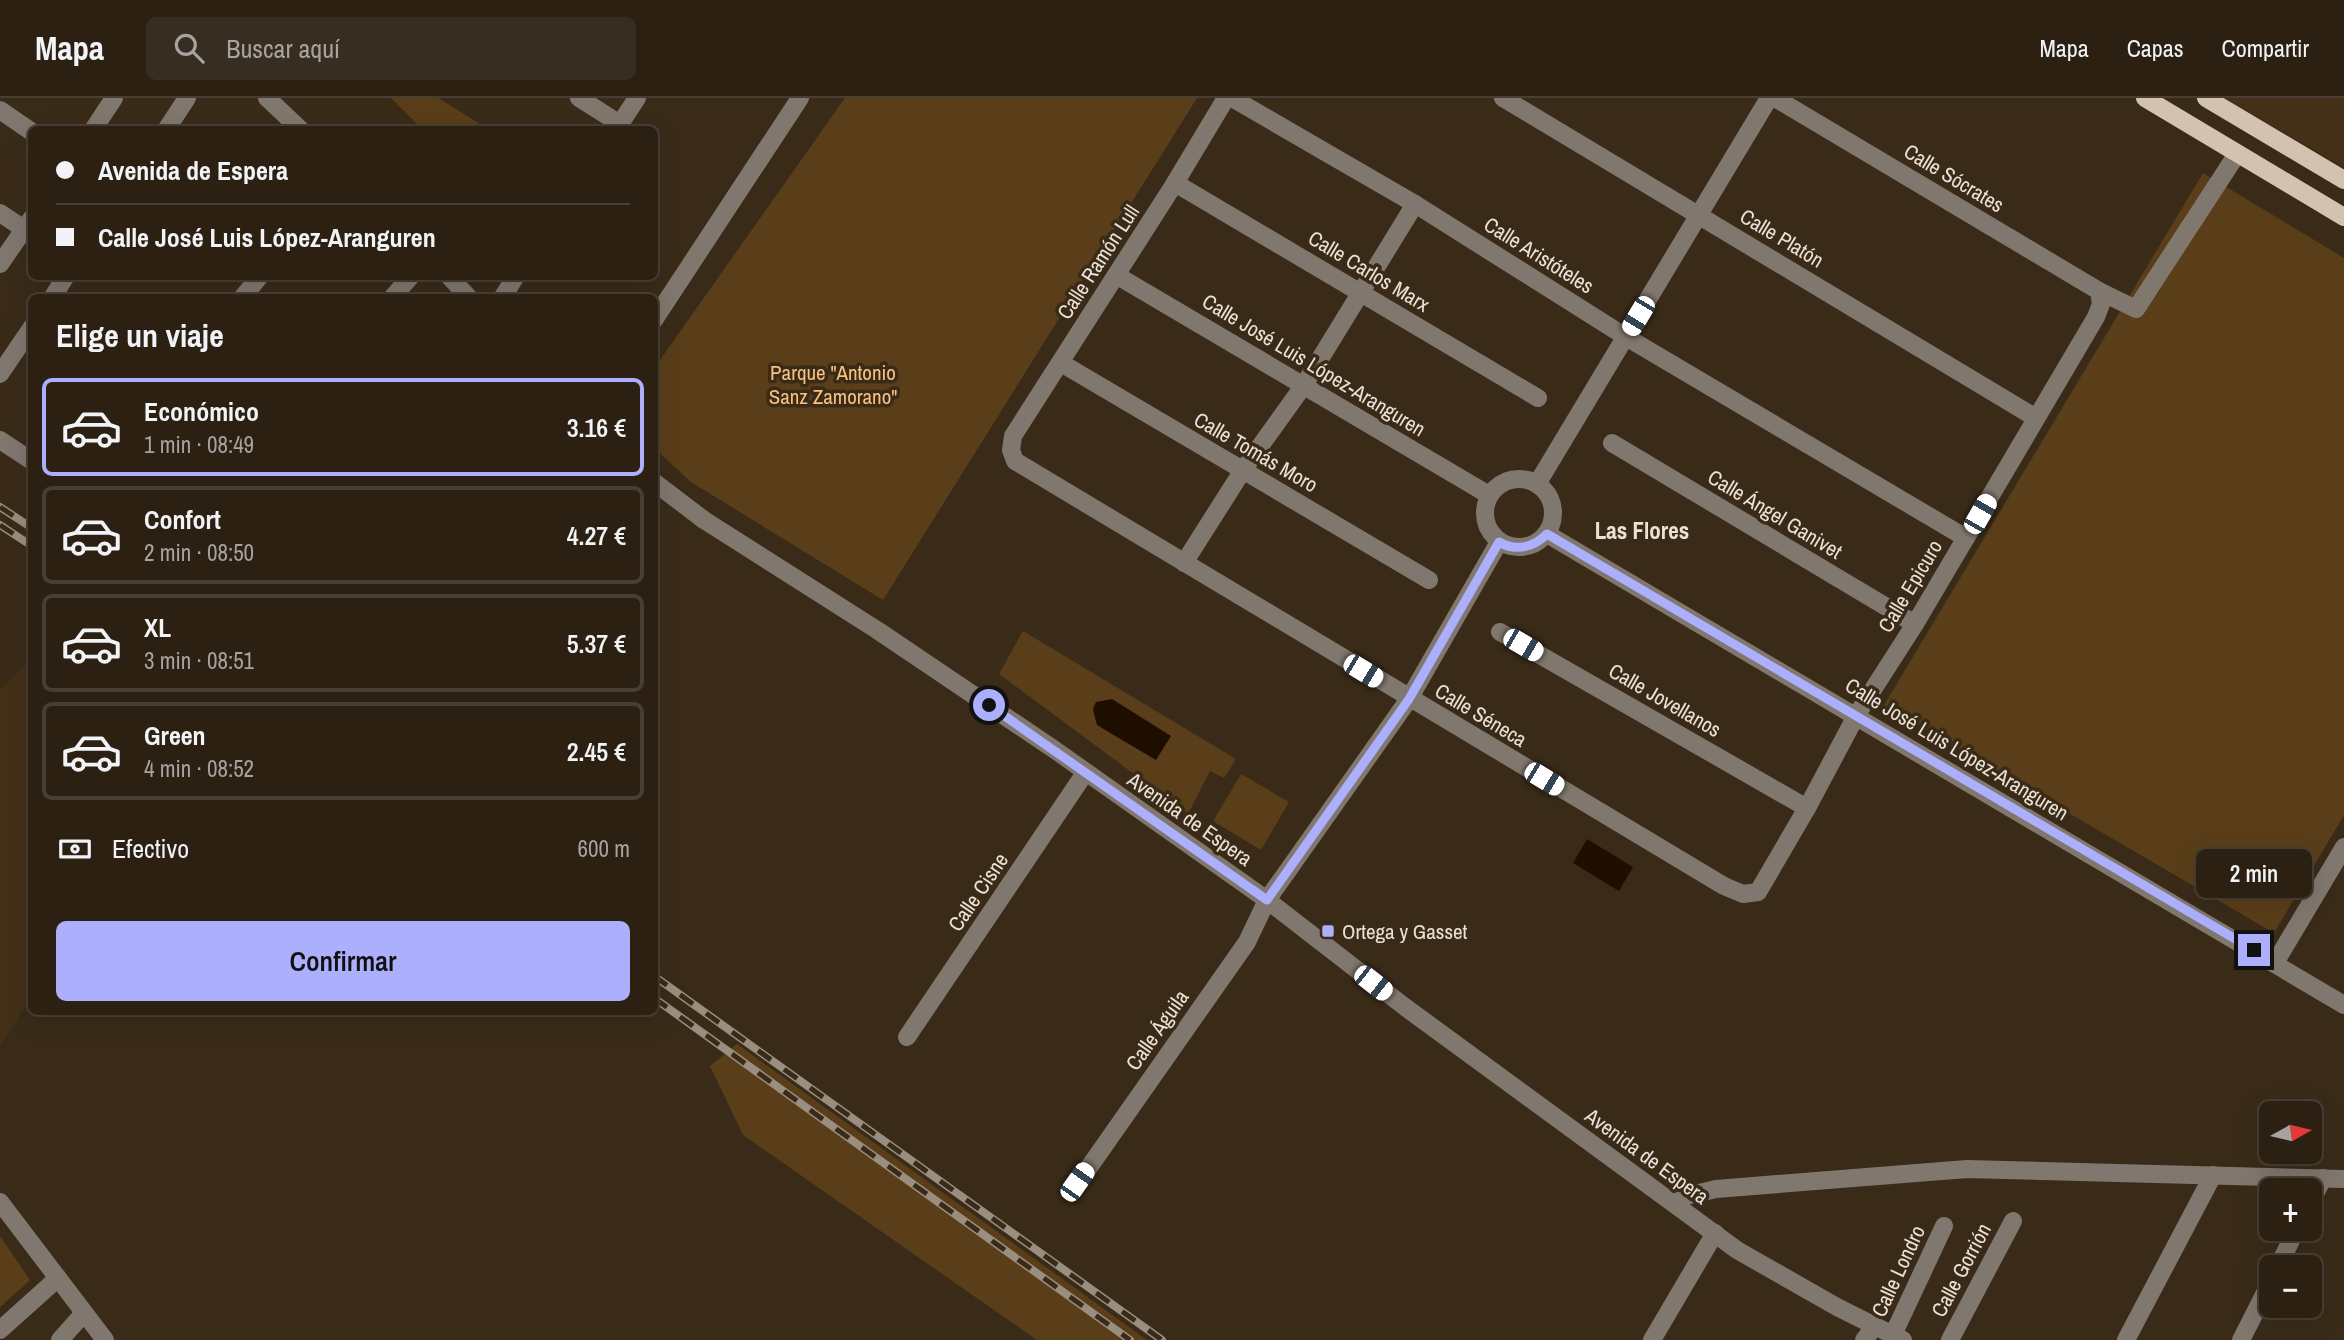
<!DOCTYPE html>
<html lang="es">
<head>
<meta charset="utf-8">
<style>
	body { margin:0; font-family:"Archivo Narrow",sans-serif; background:#382d21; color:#f1f3f6; height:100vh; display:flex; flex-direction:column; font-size:26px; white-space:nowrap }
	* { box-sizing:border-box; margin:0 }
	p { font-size:23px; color:#a6a3a0 }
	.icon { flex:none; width:38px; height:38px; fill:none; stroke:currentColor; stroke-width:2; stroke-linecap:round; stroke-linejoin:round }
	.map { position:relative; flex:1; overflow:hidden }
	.drawer { position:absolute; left:28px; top:196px; width:630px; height:721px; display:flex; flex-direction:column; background:#2c2013; border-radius:10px; box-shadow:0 7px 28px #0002,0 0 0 2px #483e33 }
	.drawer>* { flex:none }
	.top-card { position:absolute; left:28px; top:28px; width:630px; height:154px; border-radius:10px; box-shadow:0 7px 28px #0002,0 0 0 2px #483e33; display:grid; align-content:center; height:154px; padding:0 28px; background:#2c2013 }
	.needle { width:46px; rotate:82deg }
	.tools { position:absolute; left:2259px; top:1003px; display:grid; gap:14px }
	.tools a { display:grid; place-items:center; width:63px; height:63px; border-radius:10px; background:#2c2013; box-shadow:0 7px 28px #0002,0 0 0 2px #483e33; font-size:35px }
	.end { position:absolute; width:32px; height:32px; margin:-16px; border:9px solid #acaffb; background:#111; box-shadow:0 0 0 4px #111 }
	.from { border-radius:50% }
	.bubble { position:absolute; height:49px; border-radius:10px; background:#2c2013; box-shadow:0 7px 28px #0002,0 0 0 2px #483e33; font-size:23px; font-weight:600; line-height:49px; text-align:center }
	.car { position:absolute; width:21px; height:42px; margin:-21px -10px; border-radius:9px; box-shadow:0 0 5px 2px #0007; background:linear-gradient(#fff 24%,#345 0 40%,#fff 0 76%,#345 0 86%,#fff 0) }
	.top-card b { display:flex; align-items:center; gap:24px; height:66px; font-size:26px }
	.top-card b+b { border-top:2px solid #483e33 }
	.top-card i { width:18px; height:18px; background:#f1f3f6 }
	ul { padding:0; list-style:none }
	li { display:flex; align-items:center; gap:21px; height:98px; margin:0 14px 10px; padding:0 14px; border:4px solid #483e33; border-radius:10px }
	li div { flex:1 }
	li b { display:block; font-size:26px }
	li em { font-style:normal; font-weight:600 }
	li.current { border-color:#acaffb }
	li>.icon { width:63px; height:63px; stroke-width:1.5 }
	h2 { padding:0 28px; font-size:32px; line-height:84px }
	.pay { display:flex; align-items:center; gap:18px; height:77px; padding:0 28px; font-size:26px }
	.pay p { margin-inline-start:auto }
	.cta { display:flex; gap:14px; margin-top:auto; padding:14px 28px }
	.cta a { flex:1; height:80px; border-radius:10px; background:#acaffb; color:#111; font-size:28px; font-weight:600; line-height:80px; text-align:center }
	header { display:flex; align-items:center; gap:42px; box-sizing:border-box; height:98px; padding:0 35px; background:#2c2013; border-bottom:2px solid #483e33 }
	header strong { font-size:33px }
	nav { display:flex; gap:38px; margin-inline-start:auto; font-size:24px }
	.search { width:490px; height:63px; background:#382d21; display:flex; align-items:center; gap:18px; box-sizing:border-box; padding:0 24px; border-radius:10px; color:#a6a3a0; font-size:26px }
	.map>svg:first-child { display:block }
	.built { fill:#433017 }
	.green { fill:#5a3e19; fill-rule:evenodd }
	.water { fill:#1e0e00 }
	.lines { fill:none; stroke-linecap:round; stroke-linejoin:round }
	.minor { stroke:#80786f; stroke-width:18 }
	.major { stroke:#d3c2af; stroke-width:18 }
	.rail-casing { stroke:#9a8e80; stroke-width:8 }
	.rail { stroke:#3a2b19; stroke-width:5; stroke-dasharray:16; stroke-linecap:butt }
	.route { stroke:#acaffb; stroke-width:9 }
	.poi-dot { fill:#acaffb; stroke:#3a2b19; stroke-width:2.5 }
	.labels { text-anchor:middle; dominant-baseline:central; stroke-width:7; stroke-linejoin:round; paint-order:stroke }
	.street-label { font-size:21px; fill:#ebe1d6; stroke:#3a2b19 }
	.park-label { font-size:21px; fill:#f8c17d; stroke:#3a2b19 }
	.poi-label { font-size:21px; fill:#ebe1d6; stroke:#3a2b19; text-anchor:start }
	.neighbourhood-label { font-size:23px; font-weight:bold; fill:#ebe1d6; stroke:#3a2b19 }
</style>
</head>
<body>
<header>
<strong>Mapa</strong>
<div class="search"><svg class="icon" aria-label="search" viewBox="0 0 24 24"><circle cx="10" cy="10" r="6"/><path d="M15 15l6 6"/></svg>Buscar aquí</div>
<nav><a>Mapa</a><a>Capas</a><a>Compartir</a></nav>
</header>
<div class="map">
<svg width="2344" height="1242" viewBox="0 0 2344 1242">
	<rect width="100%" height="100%" fill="#3a2b19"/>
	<g class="built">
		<path d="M2224,0H2344V69Z"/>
		<path d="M31,560V900L0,947V592Z"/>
	</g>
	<g class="green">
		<path d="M391,0H438L488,31H422Z"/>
		<path d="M845,0H1197L883,502L691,384L655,351V269Z"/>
		<path d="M2203,75L2344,160V717L2274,835L1884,607Z"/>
		<path d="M1023,533L1236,661L1224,680L1210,673L1188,716L999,576ZM1093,611L1156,662L1097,627Z"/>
		<path d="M1241,676L1289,704L1261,752L1213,723Z"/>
		<path d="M737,946L1147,1242H1037L743,1037L710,968Z"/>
		<path d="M0,1138L30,1182L0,1209Z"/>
	</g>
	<g class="water">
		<path d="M1112,601L1171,638L1156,662L1097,627L1093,611L1096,604Z"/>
		<path d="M1587,741L1633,769L1619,793L1573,765Z"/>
	</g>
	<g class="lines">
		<g class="minor">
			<path d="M267,0L301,32"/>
			<path d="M579,0L620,26"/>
			<path d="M1226,0L1175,85L1013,338L1011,352L1015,363L1724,788L1743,796L1758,794L1807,710L1856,618L1915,526L2096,219L2101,206L2099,193L1775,0"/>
			<path d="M1232,0L1415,106L1626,239L1966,440"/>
			<path d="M1503,0L2036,320"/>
			<path d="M0,12L32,34"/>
			<path d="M93,32L114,0"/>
			<path d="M166,32L187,0"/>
			<path d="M616,32L637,0"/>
			<path d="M1175,85L1538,300"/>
			<path d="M0,115L24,131"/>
			<path d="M0,166L32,120"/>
			<path d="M1116,177L1489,397"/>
			<path d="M449,178L469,200"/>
			<path d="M2099,193L2136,211L2237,56"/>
			<path d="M52,200L66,178"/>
			<path d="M242,200L260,178"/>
			<path d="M392,200L411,178"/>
			<path d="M502,200L516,178"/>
			<path d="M654,222L800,0"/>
			<path d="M1061,265L1429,482"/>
			<path d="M0,276L32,229"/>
			<path d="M0,342L32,363"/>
			<path d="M1612,345L1915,526"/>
			<circle cx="1519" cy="415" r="34"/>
			<path d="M654,384L704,422L877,532L1055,652L1267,802L1405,909L1737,1152L1837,1209L1903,1242"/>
			<path d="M1537,386L1769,0"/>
			<path d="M1547,436L2344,907"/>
			<path d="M1184,465L1243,372L1304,287L1415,106"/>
			<path d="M1500,534L1807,710"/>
			<path d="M2275,865L2344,749"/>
			<path d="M907,939L1085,675"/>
			<path d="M1078,1085L1247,844L1267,802L1409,601L1499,444"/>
			<path d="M1669,1102L1716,1091L1967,1071L2344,1081"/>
			<path d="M0,1104L105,1242"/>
			<path d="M2310,1106L2323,1080"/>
			<path d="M2278,1169L2297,1130"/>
			<path d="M0,1232L58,1180"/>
			<path d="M1893,1237L1944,1128"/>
			<path d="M60,1242L84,1215"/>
			<path d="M1652,1242L1715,1135"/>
			<path d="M1864,1242L1875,1228"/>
			<path d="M1950,1242L2013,1123"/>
			<path d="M2126,1242L2213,1077"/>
			<path d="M2241,1242L2272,1181"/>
		</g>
		<g class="major">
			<path d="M2145,0L2344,119"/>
			<path d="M2206,0L2344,82"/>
		</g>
		<g class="rail-casing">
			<g id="rail">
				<path d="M0,409L32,430"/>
				<path d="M0,427L32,448"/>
				<path d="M654,878L1162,1242"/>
				<path d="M654,900L1130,1242"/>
			</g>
		</g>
		<use href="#rail" class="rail"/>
	</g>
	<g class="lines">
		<path class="route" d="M989,607L1267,802L1409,601L1499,444C1516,454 1534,449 1547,436L2254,852"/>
	</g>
	<rect class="poi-dot" x="1321" y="826" width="14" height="14" rx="3.5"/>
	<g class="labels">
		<g class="street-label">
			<text transform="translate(1954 80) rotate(31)">Calle Sócrates</text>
			<text transform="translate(1782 140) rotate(31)">Calle Platón</text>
			<text transform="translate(1539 157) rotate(32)">Calle Aristóteles</text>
			<text transform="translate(1098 164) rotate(-57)">Calle Ramón Lull</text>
			<text transform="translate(1369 173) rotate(31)">Calle Carlos Marx</text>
			<text transform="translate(1314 267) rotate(31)">Calle José Luis López-Aranguren</text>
			<text transform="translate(1256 354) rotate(30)">Calle Tomás Moro</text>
			<text transform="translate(1775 416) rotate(31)">Calle Ángel Ganivet</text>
			<text transform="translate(1910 488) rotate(-59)">Calle Epicuro</text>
			<text transform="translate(1665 602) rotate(30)">Calle Jovellanos</text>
			<text transform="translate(1481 617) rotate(31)">Calle Séneca</text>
			<text transform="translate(1957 651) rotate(31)">Calle José Luis López-Aranguren</text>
			<text transform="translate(1190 721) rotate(35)">Avenida de Espera</text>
			<text transform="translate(978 794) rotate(-56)">Calle Cisne</text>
			<text transform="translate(1157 932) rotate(-55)">Calle Águila</text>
			<text transform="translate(1647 1058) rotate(36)">Avenida de Espera</text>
			<text transform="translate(1961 1172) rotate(-62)">Calle Gorrión</text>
			<text transform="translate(1898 1173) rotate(-65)">Calle Londro</text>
		</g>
		<g class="park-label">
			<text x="833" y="274">Parque "Antonio<tspan x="833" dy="24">Sanz Zamorano"</tspan></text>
		</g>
		<g class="poi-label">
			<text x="1342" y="833">Ortega y Gasset</text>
		</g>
		<g class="neighbourhood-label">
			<text x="1642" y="432">Las Flores</text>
		</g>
	</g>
</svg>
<div class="tools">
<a><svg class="needle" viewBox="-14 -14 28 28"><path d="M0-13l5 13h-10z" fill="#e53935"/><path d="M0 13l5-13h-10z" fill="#a6a3a0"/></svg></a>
<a>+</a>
<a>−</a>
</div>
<i class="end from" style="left:989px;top:607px"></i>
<i class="end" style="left:2254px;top:852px"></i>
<div class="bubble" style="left:2196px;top:751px;width:116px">2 min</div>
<i class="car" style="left:1638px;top:218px;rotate:211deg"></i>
<i class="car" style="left:1980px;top:416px;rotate:30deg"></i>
<i class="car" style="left:1523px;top:547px;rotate:120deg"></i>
<i class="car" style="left:1363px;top:573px;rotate:121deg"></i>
<i class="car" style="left:1544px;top:681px;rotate:121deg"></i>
<i class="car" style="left:1373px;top:885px;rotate:128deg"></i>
<i class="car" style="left:1077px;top:1084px;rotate:35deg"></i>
<div class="top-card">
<b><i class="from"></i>Avenida de Espera</b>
<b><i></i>Calle José Luis López-Aranguren</b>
</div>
<section class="drawer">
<h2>Elige un viaje</h2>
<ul>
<li class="current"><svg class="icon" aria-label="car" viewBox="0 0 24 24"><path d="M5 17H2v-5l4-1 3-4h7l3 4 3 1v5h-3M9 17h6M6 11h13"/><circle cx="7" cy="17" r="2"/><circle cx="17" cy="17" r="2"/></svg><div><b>Económico</b><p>1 min · 08:49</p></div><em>3.16 €</em></li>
<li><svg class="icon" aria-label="car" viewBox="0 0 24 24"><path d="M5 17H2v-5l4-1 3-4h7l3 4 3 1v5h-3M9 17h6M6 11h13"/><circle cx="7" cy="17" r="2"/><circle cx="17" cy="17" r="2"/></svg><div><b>Confort</b><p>2 min · 08:50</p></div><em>4.27 €</em></li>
<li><svg class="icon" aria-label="car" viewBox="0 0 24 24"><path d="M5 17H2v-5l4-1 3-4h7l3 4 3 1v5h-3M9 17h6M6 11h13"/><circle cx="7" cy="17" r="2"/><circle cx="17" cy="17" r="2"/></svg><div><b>XL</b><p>3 min · 08:51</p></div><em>5.37 €</em></li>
<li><svg class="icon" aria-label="car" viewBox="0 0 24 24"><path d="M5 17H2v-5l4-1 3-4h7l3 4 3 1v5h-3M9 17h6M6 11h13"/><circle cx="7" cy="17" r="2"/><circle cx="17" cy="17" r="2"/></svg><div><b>Green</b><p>4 min · 08:52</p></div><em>2.45 €</em></li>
</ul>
<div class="pay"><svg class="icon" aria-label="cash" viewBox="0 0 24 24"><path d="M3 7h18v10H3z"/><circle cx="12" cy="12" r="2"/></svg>Efectivo<p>600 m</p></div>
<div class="cta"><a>Confirmar</a></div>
</section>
</div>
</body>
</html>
